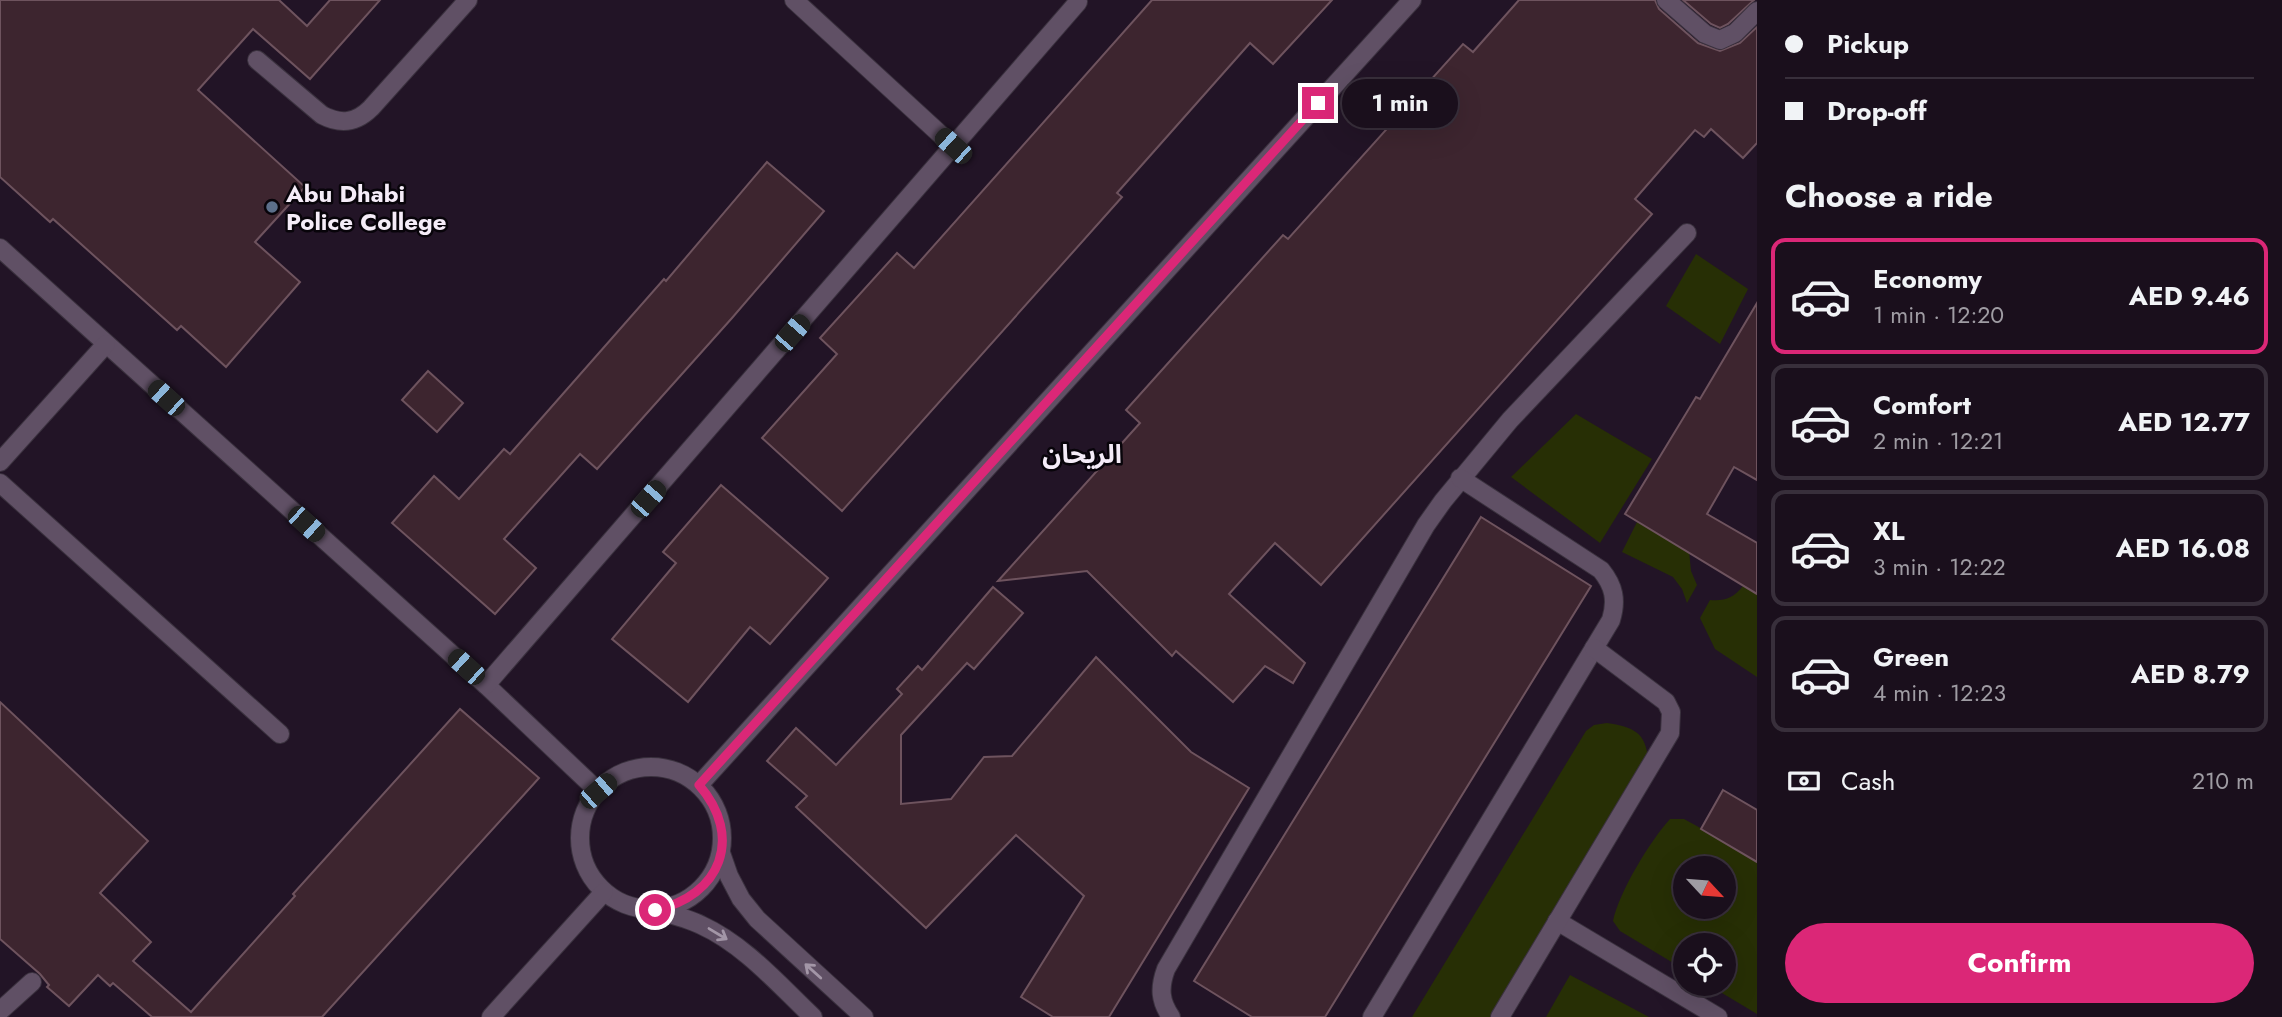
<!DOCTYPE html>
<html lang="en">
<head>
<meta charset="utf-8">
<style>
	body { margin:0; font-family:Jost,"Noto Sans Arabic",sans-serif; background:#271d29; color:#f1f3f6; height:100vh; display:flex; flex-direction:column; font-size:26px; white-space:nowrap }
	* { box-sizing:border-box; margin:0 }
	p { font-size:23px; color:#9f9ca3 }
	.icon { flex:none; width:38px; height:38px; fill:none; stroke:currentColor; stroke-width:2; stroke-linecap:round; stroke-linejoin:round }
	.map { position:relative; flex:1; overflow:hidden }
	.sheet { display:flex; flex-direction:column; background:#1a0f1c; width:525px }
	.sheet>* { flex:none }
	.top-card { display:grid; align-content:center; height:154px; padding:0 28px; background:#1a0f1c }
	.needle { width:46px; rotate:116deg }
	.buttons { position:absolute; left:1673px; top:856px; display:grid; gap:14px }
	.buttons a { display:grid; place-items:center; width:63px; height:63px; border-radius:50%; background:#1a0f1c; box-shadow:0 7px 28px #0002,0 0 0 2px #382f3b; font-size:35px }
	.end { position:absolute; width:32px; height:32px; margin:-16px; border:9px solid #db2777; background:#fff; box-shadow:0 0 0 4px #fff }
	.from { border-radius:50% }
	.bubble { position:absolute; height:49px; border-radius:24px; background:#1a0f1c; box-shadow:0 7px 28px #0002,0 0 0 2px #382f3b; font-size:23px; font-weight:700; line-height:49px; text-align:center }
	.car { position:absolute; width:21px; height:42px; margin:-21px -10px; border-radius:9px; box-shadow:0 0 5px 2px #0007; background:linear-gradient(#222 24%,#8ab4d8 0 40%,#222 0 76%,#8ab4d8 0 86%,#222 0) }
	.top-card b { display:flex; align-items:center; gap:24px; height:66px; font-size:26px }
	.top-card b+b { border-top:2px solid #382f3b }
	.top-card i { width:18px; height:18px; background:#f1f3f6 }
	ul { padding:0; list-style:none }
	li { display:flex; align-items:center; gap:21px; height:116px; margin:0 14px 10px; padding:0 14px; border:4px solid #382f3b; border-radius:14px }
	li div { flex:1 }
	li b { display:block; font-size:26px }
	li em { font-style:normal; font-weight:700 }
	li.selected { border-color:#db2777 }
	li>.icon { width:63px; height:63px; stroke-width:1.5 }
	h2 { padding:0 28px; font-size:32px; line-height:84px }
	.pay { display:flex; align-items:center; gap:18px; height:77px; padding:0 28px; font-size:26px }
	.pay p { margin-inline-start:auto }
	.action { display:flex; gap:14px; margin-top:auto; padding:14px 28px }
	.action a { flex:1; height:80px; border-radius:42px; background:#db2777; color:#fff; font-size:28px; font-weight:700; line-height:80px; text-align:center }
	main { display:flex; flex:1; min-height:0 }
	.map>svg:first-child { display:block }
	.green { fill:#272f05; fill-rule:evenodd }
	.building { fill:#3d252f; stroke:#6e535e; stroke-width:2 }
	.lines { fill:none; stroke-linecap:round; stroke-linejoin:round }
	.service-casing { stroke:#3a313e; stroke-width:20 }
	.service { stroke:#605065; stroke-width:18 }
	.oneway { stroke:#a396a7 }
	.route { stroke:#db2777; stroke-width:9 }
	.service-dot { fill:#5c6f8a; stroke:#08040a; stroke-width:2.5 }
	.labels { text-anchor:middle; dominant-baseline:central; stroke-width:5; stroke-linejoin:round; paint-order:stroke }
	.poi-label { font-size:24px; font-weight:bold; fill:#f5ecf8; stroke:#08040a; text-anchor:start }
	.neighbourhood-label { font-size:26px; font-weight:bold; fill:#f5ecf8; stroke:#08040a }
</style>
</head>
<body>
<main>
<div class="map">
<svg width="1757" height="1017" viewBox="0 0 1757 1017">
	<rect width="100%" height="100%" fill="#221426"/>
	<g class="green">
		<path d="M1696,254L1748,289L1720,344L1666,306Z"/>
		<path d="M1576,414L1652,459L1600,543L1511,477Z"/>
		<path d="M1637,522L1689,551L1691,571L1697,585L1687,603L1682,589L1673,577L1622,552Z"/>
		<path d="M1743,586L1757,594V677L1715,649L1700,618L1710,600C1726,601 1733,598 1743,586Z"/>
		<path d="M1607,723C1633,727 1646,732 1648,760L1496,1017H1412L1586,731L1594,725Z"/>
		<path d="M1670,819H1684L1757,859V1014L1707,984H1724V945H1685V970L1620,931L1613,921C1619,892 1650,841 1670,819ZM1685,868H1724V906H1685Z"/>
		<path d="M1570,975L1649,1017H1546Z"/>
	</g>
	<g class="building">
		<path d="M0,0H279L307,26L330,0H380L310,79L253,29L198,90L305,187L255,242L300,282L226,367L181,326L177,330L53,219L50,222L0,177Z"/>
		<path d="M1152,0H1332L1273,64L1250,43L1117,193L1122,197L842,511L762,438L837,354L820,338L897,253L914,268Z"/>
		<path d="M1519,0H1655L1659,9L1698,43L1720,51L1740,43L1757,27V143L1743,158L1711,129L1704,137L1695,130L1635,199L1652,214L1321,585L1275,543L1229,594L1305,663L1293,683L1265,666L1233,702L1176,651L1172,656L1087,571L998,581L1140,423L1126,410L1283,235L1288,239L1463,44L1473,52Z"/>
		<path d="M1683,0H1754L1728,24L1720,28L1711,24Z"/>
		<path d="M767,162L824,211L732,318L597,469L580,454L504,539L536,568L495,614L392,523L434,476L459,499L504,449L510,454L664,279L666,281Z"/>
		<path d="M1757,303V480L1734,467L1707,514L1757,543V594L1625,514L1696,397L1700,399Z"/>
		<path d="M428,371L463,403L437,432L402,400Z"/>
		<path d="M721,485L828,578L770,644L750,627L688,702L612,639L676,563L663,552Z"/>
		<path d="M1481,517L1591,586L1325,1017H1252L1194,981Z"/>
		<path d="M993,587L1023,613L974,669L967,663L901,735V804L951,799L984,757L1012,756L1096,657L1191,752L1249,788L1109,1017H1053L1021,997L1084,896L1016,835L926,928L796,807L807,796L767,761L796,728L836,765L902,694L897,689L918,666L922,670Z"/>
		<path d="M0,702L148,841L100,893L151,942L133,961L191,1012L295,896L293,894L460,709L539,778L322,1017H152L113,983L110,986L98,975L69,1006L47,987L49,985L40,974L0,939Z"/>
		<path d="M1723,790L1757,810V862L1701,829Z"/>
	</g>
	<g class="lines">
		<g class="service-casing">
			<g id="service">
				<path d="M794,0L953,146"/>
				<path d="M1666,0L1705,34L1720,40L1735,33L1757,11"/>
				<path d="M257,60L322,115C341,125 356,123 371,108L468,0"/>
				<path d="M0,248L486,685L598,791"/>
				<path d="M0,462L106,344"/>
				<path d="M0,483L280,734"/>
				<path d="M486,685L1078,2"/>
				<circle cx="651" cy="838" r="71"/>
				<path d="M699,785L1412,0"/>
				<path d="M721,853L729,876L741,899L757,919L864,1017"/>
				<path d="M655,910C670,914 687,918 701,925C745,945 779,985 813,1017"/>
				<path d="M1557,921L1718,1017"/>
				<path d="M0,1011L32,982"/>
				<path d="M491,1017L604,892"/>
				<path d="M1171,1017C1160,1001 1159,988 1166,969L1426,525L1443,501L1510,420L1687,233"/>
				<path d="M1372,1017L1611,620C1617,600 1614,586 1601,570L1460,478"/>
				<path d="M1500,1017L1670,733L1671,712L1666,702L1594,648"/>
			</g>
		</g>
		<use href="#service" class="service"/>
	</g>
	<defs><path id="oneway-shaft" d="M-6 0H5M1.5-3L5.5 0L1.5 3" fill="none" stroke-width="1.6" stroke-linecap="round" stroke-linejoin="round" transform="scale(1.75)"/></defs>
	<g class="oneway">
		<use href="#oneway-shaft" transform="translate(718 934) rotate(31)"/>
		<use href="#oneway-shaft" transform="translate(813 971) rotate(-138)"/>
	</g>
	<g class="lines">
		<path class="route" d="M655,910C721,896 744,837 699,785L1318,103"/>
	</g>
	<circle class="service-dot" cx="272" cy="207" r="7"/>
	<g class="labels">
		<g class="poi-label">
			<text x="286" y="193">Abu Dhabi<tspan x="286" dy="28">Police College</tspan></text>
		</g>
		<g class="neighbourhood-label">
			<text x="1082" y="454">الريحان</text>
		</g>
	</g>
</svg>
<div class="buttons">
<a><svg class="needle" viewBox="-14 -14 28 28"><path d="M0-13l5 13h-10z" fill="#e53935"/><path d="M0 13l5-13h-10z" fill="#9f9ca3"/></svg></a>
<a><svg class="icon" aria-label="locate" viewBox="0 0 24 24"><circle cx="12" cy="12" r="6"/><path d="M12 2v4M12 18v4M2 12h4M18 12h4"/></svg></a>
</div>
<i class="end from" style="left:655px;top:910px"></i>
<i class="end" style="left:1318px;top:103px"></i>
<div class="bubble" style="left:1342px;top:79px;width:116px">1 min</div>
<i class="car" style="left:953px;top:146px;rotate:312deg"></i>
<i class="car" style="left:792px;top:333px;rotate:41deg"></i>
<i class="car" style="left:166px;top:398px;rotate:312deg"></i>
<i class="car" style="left:648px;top:499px;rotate:41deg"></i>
<i class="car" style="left:306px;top:524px;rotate:132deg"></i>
<i class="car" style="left:466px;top:667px;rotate:312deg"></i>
<i class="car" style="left:598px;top:791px;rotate:49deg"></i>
</div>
<section class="sheet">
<div class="top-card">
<b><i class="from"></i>Pickup</b>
<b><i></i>Drop-off</b>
</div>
<h2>Choose a ride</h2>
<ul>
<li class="selected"><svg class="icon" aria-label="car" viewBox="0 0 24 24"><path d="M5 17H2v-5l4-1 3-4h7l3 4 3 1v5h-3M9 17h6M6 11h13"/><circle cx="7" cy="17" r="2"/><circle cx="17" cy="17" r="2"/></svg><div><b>Economy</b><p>1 min · 12:20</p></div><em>AED 9.46</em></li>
<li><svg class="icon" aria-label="car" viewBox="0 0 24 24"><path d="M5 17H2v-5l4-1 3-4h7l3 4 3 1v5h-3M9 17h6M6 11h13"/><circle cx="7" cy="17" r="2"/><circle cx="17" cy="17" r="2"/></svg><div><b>Comfort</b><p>2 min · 12:21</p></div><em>AED 12.77</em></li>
<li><svg class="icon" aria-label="car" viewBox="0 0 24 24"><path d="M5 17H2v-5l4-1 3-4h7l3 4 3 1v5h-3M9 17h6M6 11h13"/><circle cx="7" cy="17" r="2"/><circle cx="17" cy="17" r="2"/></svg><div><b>XL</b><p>3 min · 12:22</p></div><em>AED 16.08</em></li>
<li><svg class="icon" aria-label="car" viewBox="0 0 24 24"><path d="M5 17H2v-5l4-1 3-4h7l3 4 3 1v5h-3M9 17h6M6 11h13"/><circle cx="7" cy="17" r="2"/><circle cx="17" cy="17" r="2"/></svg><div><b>Green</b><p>4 min · 12:23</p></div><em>AED 8.79</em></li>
</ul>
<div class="pay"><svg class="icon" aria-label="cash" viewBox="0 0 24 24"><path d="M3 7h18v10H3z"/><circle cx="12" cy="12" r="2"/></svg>Cash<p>210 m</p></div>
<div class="action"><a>Confirm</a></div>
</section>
</main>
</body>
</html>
